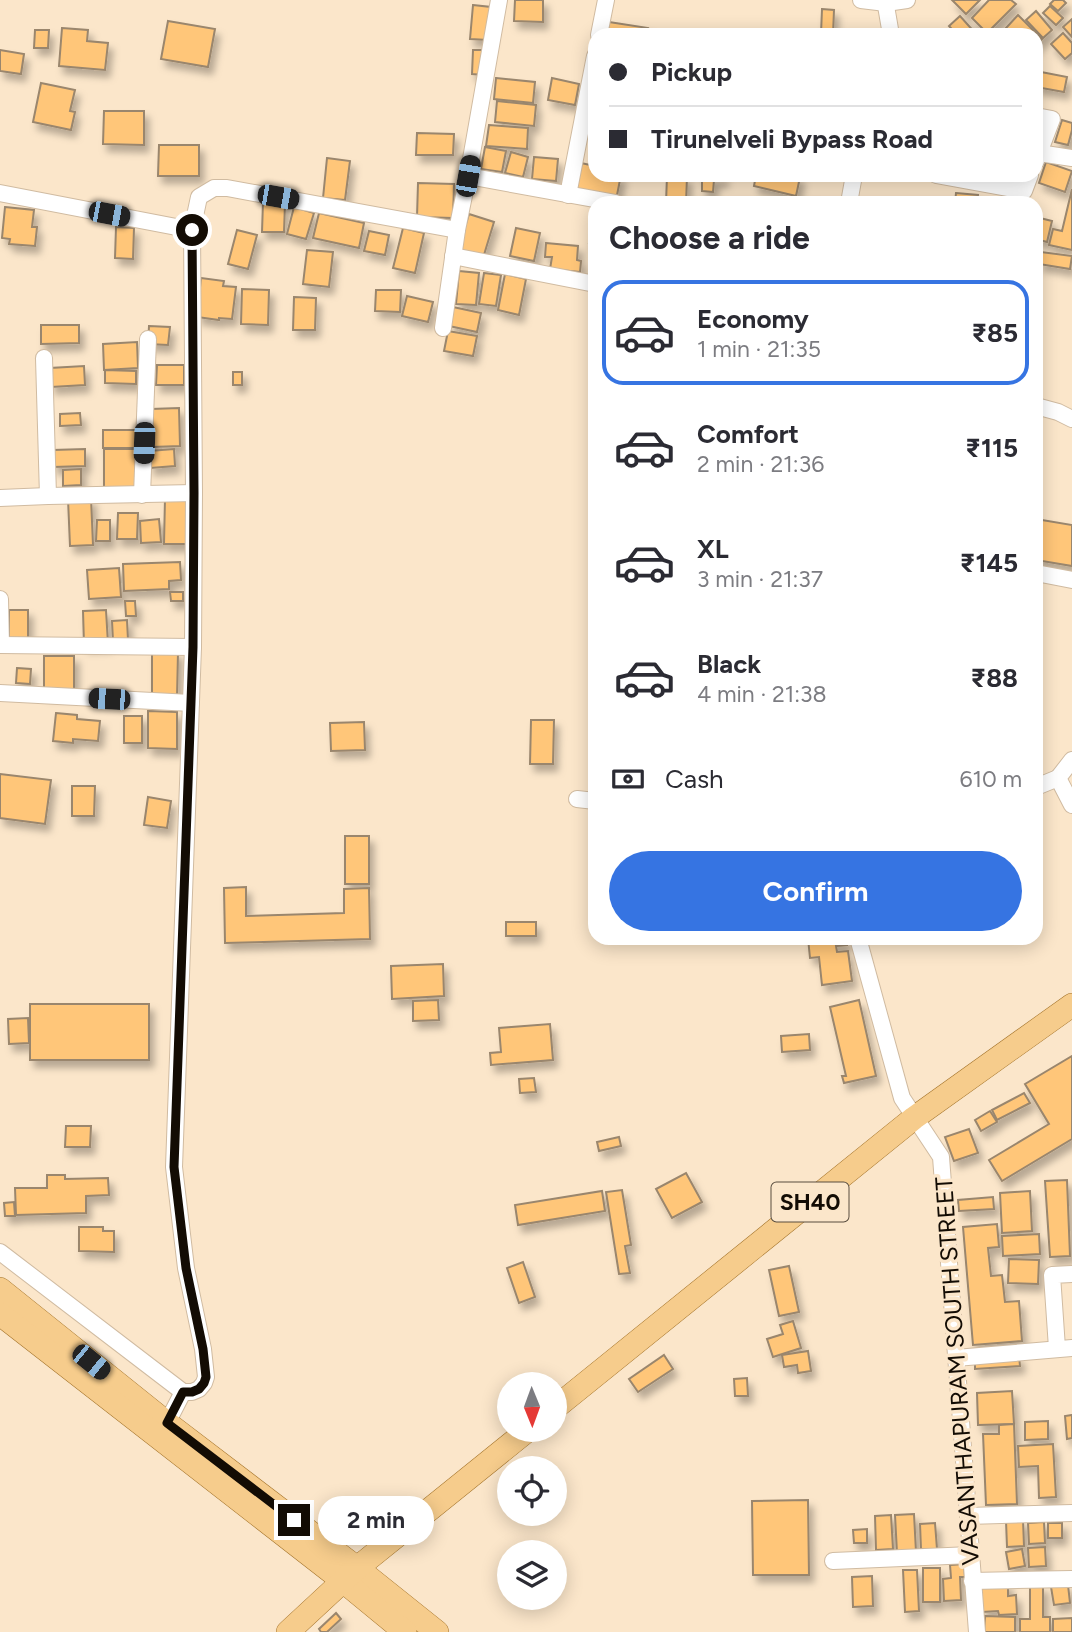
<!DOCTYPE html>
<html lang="en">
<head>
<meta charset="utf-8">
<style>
	body { margin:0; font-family:Figtree,sans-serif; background:#f2f2f3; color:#2b2b33; height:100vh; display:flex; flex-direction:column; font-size:26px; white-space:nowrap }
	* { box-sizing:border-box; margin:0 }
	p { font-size:23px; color:#7c7c81 }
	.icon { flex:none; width:38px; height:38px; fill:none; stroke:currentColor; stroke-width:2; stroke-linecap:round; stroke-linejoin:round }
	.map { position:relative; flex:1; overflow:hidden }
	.details { position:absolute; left:588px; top:196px; width:455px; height:749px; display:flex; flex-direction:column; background:#fff; border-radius:21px; box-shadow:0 4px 18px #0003 }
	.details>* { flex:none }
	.top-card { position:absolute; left:588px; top:28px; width:455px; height:154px; border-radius:21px; box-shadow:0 4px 18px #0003; display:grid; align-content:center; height:154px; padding:0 21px; background:#fff }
	.needle { width:46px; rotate:179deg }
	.controls { position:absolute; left:497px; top:1372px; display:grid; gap:14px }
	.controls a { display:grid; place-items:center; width:70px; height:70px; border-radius:50%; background:#fff; box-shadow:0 4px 18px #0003; font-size:35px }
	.end { position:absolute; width:32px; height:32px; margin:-16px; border:9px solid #130c04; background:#fff; box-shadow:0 0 0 4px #fff }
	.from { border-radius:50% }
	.bubble { position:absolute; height:49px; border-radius:24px; background:#fff; box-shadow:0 4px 18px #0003; font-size:23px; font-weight:700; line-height:49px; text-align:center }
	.car { position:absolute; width:21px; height:42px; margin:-21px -10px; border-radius:9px; box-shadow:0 0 5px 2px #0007; background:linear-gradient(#222 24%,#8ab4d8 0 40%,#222 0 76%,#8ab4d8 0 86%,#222 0) }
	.top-card b { display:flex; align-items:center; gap:24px; height:66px; font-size:26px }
	.top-card b+b { border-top:2px solid #e1e1e2 }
	.top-card i { width:18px; height:18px; background:#2b2b33 }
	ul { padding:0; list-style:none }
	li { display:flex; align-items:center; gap:21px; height:105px; margin:0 14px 10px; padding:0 7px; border:4px solid transparent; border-radius:21px }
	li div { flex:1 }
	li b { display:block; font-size:26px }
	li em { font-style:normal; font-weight:700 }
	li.selected { border-color:#3674e2 }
	li>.icon { width:63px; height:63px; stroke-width:1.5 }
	h2 { padding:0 21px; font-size:32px; line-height:84px }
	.pay { display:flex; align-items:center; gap:18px; height:77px; padding:0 21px; font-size:26px }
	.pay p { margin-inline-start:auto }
	.action { display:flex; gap:14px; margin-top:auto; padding:14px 21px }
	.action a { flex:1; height:80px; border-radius:42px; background:#3674e2; color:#fff; font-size:28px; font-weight:700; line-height:80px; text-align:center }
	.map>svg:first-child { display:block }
	.building { fill:#ffc679; stroke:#9a866d; stroke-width:2; filter:url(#shadow) }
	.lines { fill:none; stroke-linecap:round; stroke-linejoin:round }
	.minor-casing { stroke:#d0bba1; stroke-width:18 }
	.primary-casing { stroke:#a3732a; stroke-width:24 }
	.minor { stroke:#fff; stroke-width:16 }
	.primary { stroke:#f6cc8c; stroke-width:23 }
	.route { stroke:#130c04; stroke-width:9 }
	.labels { text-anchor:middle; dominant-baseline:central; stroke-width:7; stroke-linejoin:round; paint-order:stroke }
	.shield { fill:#fbe6ca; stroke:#594d3f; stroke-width:2 }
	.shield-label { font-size:23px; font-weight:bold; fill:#130c04 }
	.street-label { font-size:24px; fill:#130c04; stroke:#fbe6ca }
</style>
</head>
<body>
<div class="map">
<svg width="1072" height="1632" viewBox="0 0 1072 1632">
	<defs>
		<filter id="shadow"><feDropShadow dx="4.5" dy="7" stdDeviation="3.5" flood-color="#0004"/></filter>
	</defs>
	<rect width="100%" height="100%" fill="#fbe6ca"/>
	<g class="building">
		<path d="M515,0H543V22L514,21Z"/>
		<path d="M952,0H980L966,14Z"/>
		<path d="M989,0H1011L1016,4L987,33L972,18Z"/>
		<path d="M1054,0H1063L1066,3L1058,11L1050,4Z"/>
		<path d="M473,5L491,7L488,40L470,39Z"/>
		<path d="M1050,6L1063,18L1056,25L1043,13Z"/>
		<path d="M822,9L834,10L833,34H821Z"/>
		<path d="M1036,11L1052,30L1043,38L1026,20Z"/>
		<path d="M1018,15L1042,39L1036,46V35H1014L1006,28Z"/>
		<path d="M960,16L977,35H957L949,26Z"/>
		<path d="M1072,19V37L1063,27Z"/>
		<path d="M168,21L215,29L208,67L161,59Z"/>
		<path d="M609,22L648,28L646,35H607Z"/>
		<path d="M62,28L88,30L87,41L108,43L105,70L59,66Z"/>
		<path d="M35,30H49L48,48H34Z"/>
		<path d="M1063,33L1072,43V53L1065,59L1051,44Z"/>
		<path d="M0,50L24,54L21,74L0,71Z"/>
		<path d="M473,50H484L483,75L472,74Z"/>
		<path d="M1036,71L1067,77L1064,92L1036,87Z"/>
		<path d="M496,78L535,82L533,103L494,99Z"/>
		<path d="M552,78L579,84L575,105L548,100Z"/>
		<path d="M41,83L75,90L70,111L75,112L71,130L33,122Z"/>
		<path d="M497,101L536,105L534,126L495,122Z"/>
		<path d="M104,111H144V145L103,144Z"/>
		<path d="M1062,120L1072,123V130L1068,145L1055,142Z"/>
		<path d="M489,125L528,128L527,149L486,146Z"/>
		<path d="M417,133L454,134L453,155H416Z"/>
		<path d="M159,145H199V176H158Z"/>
		<path d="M485,147L506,151L502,172L481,169Z"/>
		<path d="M511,152L528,157L523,177L505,173Z"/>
		<path d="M534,157L558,159L556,181L532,179Z"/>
		<path d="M327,158L350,161L345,200L323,198Z"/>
		<path d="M1046,162L1072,171L1065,192L1039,183Z"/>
		<path d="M581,163L595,166V175H621L616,200L575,190Z"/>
		<path d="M696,175H724L723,180H714L713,192L702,191V176Z"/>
		<path d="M756,175H792L800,177L796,196L754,186Z"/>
		<path d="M984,175H1018L1017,182L984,177Z"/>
		<path d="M667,176L687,177L686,203H666Z"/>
		<path d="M418,183L454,184L453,218L417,217Z"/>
		<path d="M1072,189V250L1049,245L1053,229L1062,231Z"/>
		<path d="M956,193L978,195L977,203H955Z"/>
		<rect x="797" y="197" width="18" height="6"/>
		<path d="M263,202L285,203L284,232H262Z"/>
		<path d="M5,207L34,210L32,227H37L35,246L9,244L10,239L2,238Z"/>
		<path d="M294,207L314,213L306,239L287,234Z"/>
		<path d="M319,213L364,223L359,248L313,238Z"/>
		<path d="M469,214L494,222L483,258L458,250Z"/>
		<path d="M595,217V244L589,243Z"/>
		<path d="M1036,217L1052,221L1047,242L1036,239Z"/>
		<path d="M116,227L134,228L133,259L115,258Z"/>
		<path d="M403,228L424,233L415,273L393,268Z"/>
		<path d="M516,228L540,233L534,261L510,256Z"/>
		<path d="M237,230L257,235L248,269L228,264Z"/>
		<path d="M369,231L389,235L385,255L364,251Z"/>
		<path d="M546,243L578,246L577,260L581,261L580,272L550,269L552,257H545Z"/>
		<path d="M307,250L333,252L329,287L303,284Z"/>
		<path d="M1041,252L1072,256L1070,269L1039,264Z"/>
		<path d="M459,271L479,273L476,305L456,304Z"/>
		<path d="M484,273L501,275L496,306L479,304Z"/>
		<path d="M505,274L526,279L519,315L498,310Z"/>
		<path d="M201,278L224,281L223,286L236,287L232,319L219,318V320L197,317Z"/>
		<path d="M242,289L269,290L268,325L241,324Z"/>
		<path d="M376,290H401L400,312L375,311Z"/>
		<path d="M407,296L433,302L428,322L402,316Z"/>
		<path d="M294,297L316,298L315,330H293Z"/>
		<path d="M453,307L481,313L477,332L449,326Z"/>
		<path d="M41,325H79V343L41,344Z"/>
		<path d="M149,326L170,327L168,345L148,344Z"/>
		<path d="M448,331L477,336L473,356L444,351Z"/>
		<path d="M137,342L138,368L104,370L103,344Z"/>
		<path d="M157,365H184V385H156Z"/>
		<path d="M84,366L85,385L51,387L50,368Z"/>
		<path d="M105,370L136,371V384L105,383Z"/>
		<rect x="233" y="372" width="9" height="13"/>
		<path d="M179,408L180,446L152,447L151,409Z"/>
		<path d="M80,413L81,425L60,426V414Z"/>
		<rect x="103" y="430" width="33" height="18"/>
		<path d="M85,449V466L53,467V450Z"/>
		<path d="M104,449H136V490L104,489Z"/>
		<path d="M174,449L175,466L150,468L149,451Z"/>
		<path d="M81,469V485L63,486V470Z"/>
		<path d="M91,498L93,545L70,546L68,499Z"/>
		<path d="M165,498L187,499L186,544H164Z"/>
		<path d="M118,513H138L137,539H117Z"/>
		<path d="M159,519L161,542L141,543L140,521Z"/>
		<path d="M1036,519L1072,525V566L1036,560Z"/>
		<path d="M97,520H110V541H96Z"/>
		<path d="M180,562L181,580L169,581V589L124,591L123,564Z"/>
		<path d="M119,568L121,597L89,599L87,570Z"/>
		<path d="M170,592H183V601H171Z"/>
		<path d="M125,601H135L136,616H126Z"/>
		<rect x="9" y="610" width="19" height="29"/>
		<path d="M106,610L108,644L84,645L83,611Z"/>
		<path d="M127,620L128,640L113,641L112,621Z"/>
		<path d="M152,651L178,652L177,697H152Z"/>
		<rect x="44" y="656" width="30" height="36"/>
		<path d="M17,668L31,669L30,684L16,683Z"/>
		<path d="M148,711L177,712V749L148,748Z"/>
		<path d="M56,713L77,715V719L100,721L98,741L73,739V743L53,741Z"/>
		<rect x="124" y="716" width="18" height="27"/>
		<path d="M531,720H554L553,764H530Z"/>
		<path d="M364,722L365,750L331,751L330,723Z"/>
		<path d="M0,774L51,780L45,824L0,818Z"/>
		<path d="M72,786H95L94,816H72Z"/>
		<path d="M148,797L171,801L167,828L144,825Z"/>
		<rect x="345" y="836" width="24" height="48"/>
		<path d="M246,887V916L344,913V889L369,888L370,939L225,943L224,888Z"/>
		<rect x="506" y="922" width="30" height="14"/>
		<path d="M808,938H846L847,945L836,946L837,952L848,951L852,981L822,985L819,957L810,958Z"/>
		<path d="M443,964L444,996L392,999L391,966Z"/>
		<path d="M438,1000L439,1020L413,1021V1001Z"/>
		<path d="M859,1000L876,1076L844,1083L842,1076H846L830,1007Z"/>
		<rect x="30" y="1004" width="119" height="56"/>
		<path d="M28,1018L29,1043L9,1044L8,1019Z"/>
		<path d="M550,1024L553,1060L491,1065L490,1053L501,1052L499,1028Z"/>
		<path d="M809,1034L810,1050L782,1052L781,1036Z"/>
		<path d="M1072,1056V1139L1002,1181L989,1160L1049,1124L1025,1084Z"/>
		<path d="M534,1078L536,1092L520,1093L519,1079Z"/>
		<path d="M1024,1093L1030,1103L997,1120L992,1110Z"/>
		<path d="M990,1111L997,1122L981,1131L975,1120Z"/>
		<path d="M66,1126H91L90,1147H65Z"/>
		<path d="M969,1129L978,1153L954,1161L945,1137Z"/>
		<path d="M619,1137L621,1146L599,1151L597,1142Z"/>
		<path d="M686,1173L702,1202L672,1218L656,1189Z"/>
		<path d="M47,1175H65V1179L108,1178L109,1195L86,1196V1213L16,1215L15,1188H47Z"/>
		<path d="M1067,1180L1070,1256L1050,1257L1045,1181Z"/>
		<path d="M622,1190L631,1245L625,1246L630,1273L619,1274L606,1192Z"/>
		<path d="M602,1191L605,1211L518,1225L515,1205Z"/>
		<path d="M1030,1191L1032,1231L1002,1233L1000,1193Z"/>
		<path d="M993,1197L994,1209L959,1211L958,1200Z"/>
		<path d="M14,1202L15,1216H5L4,1203Z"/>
		<path d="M997,1224L999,1247L988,1248L991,1276L1002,1275L1005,1302L1019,1301L1022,1341L973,1345L963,1227Z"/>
		<path d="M79,1227H103V1231H114V1252L79,1251Z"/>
		<path d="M1039,1234L1040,1254L1003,1256L1002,1236Z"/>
		<path d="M1009,1259L1039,1260L1038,1284L1008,1283Z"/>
		<path d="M523,1262L535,1297L519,1303L507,1268Z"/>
		<path d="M789,1266L799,1312L779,1316L769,1270Z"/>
		<path d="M793,1321L801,1348L773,1357L767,1339L783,1334L780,1325Z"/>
		<path d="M808,1351L811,1371L798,1373L797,1365L784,1367L782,1355Z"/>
		<path d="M664,1355L673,1369L638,1392L629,1379Z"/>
		<path d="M1019,1356L1020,1366L975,1369V1359Z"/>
		<path d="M747,1378L748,1396H735L734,1379Z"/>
		<path d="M1012,1391L1014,1424L978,1425L977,1393Z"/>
		<path d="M1072,1415V1438L1067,1439L1065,1416Z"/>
		<path d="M1048,1421V1439L1025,1440V1422Z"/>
		<path d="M1014,1424L1017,1504L986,1505L983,1434H999V1425Z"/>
		<path d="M1053,1444L1056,1497L1039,1498L1038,1466L1019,1467L1018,1446Z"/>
		<path d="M808,1500L809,1575H753L752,1501Z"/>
		<path d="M914,1514L916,1552L897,1553L895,1515Z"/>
		<path d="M891,1515L893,1549L876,1550L875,1516Z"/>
		<path d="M1023,1520L1024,1546L1007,1547L1006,1521Z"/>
		<path d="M1044,1522L1045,1543L1029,1544L1028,1523Z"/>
		<path d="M935,1523L937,1549H921L920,1524Z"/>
		<rect x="1048" y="1523" width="14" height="15"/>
		<path d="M867,1529V1543H854L853,1530Z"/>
		<path d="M1045,1547L1046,1566L1029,1567L1028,1548Z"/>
		<path d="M1022,1549L1025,1566L1009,1569L1006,1552Z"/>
		<path d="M964,1564L965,1577H960L961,1600L944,1601L943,1579L951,1578L950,1565Z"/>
		<rect x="923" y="1568" width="17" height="34"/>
		<path d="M903,1570H917L919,1611L905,1612Z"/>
		<path d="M872,1576L873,1606L853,1607L852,1577Z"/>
		<path d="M1008,1583V1596L1016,1595L1017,1614L999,1615L998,1611L982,1612L980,1584Z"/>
		<path d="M1068,1585L1070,1603L1054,1605L1051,1587Z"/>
		<path d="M1030,1586H1043V1617H1050V1632H1020V1619H1030Z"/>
		<path d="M336,1613L341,1619L327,1632H321L319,1629Z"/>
		<path d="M985,1616L1015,1617V1632H984Z"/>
		<path d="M1072,1618V1632H1053V1619Z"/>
	</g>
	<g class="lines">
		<g class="minor-casing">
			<g id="minor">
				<path d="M861,0L886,3L907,0"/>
				<path d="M885,0L891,35"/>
				<path d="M599,35L606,0"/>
				<path d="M1036,116L1052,119L1036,161"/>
				<path d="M1039,153L1072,158"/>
				<path d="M936,175L1024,191L1030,175"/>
				<path d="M468,176L616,203"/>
				<path d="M0,193L192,230"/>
				<path d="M568,195L595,56"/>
				<path d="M849,203L854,175"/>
				<path d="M453,256L595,284"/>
				<path d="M443,328L457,230L468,176L499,0"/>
				<path d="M44,358L48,496"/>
				<path d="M1036,406L1058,412L1072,419"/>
				<path d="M142,495L148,339"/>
				<path d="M0,498L48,496L194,493"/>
				<path d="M1036,573L1072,580"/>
				<path d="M0,599L1,645"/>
				<path d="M0,645L193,647"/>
				<path d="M0,693L191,703"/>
				<path d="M1072,760L1058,778L1072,805"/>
				<path d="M1036,787L1058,778"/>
				<path d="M577,799L595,801"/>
				<path d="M858,938L902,1098L941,1157L977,1632"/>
				<path d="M0,1252L183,1392"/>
				<path d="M1057,1348L1052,1275L1072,1274"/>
				<path d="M956,1358L1072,1348"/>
				<path d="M167,1423L183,1392H192L199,1389L204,1383L206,1377L203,1349L186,1268L174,1167L193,647L194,493L192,230L199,197L214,188H227L457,230"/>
				<path d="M968,1516L1072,1513"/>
				<path d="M833,1561L971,1555"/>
				<path d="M972,1581L1072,1579"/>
			</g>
		</g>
		<g class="primary-casing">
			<g id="primary">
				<path d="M0,1289L167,1423L357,1568L437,1632"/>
				<path d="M0,1314L343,1581L405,1632"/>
				<path d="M555,1408L914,1118L1072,1005"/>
				<path d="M288,1632L357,1568L528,1430"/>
			</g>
		</g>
		<use href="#minor" class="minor"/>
		<use href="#primary" class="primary"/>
	</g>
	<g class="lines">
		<path class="route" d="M192,230L194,493L193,647L174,1167L186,1268L203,1349L206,1377L204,1383L199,1389L192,1392H183L167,1423L294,1520"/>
	</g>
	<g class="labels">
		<rect class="shield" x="771.5" y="1182.5" width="77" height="39" rx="5"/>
		<g class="shield-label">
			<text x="810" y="1202">SH40</text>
		</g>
		<g class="street-label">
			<text transform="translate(957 1371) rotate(-94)">VASANTHAPURAM SOUTH STREET</text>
		</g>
	</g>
</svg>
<div class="controls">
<a><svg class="needle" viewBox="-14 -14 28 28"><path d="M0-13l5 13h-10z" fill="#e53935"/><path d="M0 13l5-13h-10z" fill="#7c7c81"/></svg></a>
<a><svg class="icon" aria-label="locate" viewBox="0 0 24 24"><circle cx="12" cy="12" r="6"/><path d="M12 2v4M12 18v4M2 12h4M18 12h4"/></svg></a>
<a><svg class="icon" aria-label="layers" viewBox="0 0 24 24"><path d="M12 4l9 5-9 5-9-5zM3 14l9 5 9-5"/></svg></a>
</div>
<i class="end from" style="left:192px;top:230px"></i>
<i class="end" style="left:294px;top:1520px"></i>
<div class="bubble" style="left:318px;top:1496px;width:116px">2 min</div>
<i class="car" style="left:468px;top:176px;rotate:10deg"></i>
<i class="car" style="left:278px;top:197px;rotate:100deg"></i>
<i class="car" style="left:109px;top:214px;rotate:101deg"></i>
<i class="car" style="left:144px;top:443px;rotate:182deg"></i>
<i class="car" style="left:109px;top:699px;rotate:273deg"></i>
<i class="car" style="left:91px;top:1362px;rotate:129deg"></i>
<div class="top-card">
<b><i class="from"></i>Pickup</b>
<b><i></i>Tirunelveli Bypass Road</b>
</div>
<section class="details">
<h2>Choose a ride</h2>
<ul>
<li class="selected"><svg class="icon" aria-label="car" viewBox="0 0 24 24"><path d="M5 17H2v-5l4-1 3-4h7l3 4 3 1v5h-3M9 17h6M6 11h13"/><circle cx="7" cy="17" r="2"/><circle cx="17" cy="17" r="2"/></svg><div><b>Economy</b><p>1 min · 21:35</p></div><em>₹85</em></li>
<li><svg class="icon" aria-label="car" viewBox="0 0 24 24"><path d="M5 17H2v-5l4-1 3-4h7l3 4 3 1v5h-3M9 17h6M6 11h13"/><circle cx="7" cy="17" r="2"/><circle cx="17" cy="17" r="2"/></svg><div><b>Comfort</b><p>2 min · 21:36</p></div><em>₹115</em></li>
<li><svg class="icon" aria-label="car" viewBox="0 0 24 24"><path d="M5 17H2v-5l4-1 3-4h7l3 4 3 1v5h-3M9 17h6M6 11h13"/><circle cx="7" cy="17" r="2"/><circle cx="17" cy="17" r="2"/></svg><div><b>XL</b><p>3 min · 21:37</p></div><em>₹145</em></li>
<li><svg class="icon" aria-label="car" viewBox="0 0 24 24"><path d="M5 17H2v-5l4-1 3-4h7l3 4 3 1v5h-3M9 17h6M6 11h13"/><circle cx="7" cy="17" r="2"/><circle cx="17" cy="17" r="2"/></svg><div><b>Black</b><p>4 min · 21:38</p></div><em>₹88</em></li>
</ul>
<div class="pay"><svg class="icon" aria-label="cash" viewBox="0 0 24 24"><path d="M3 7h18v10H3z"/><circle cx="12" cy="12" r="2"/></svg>Cash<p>610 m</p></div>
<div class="action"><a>Confirm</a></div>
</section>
</div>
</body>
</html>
